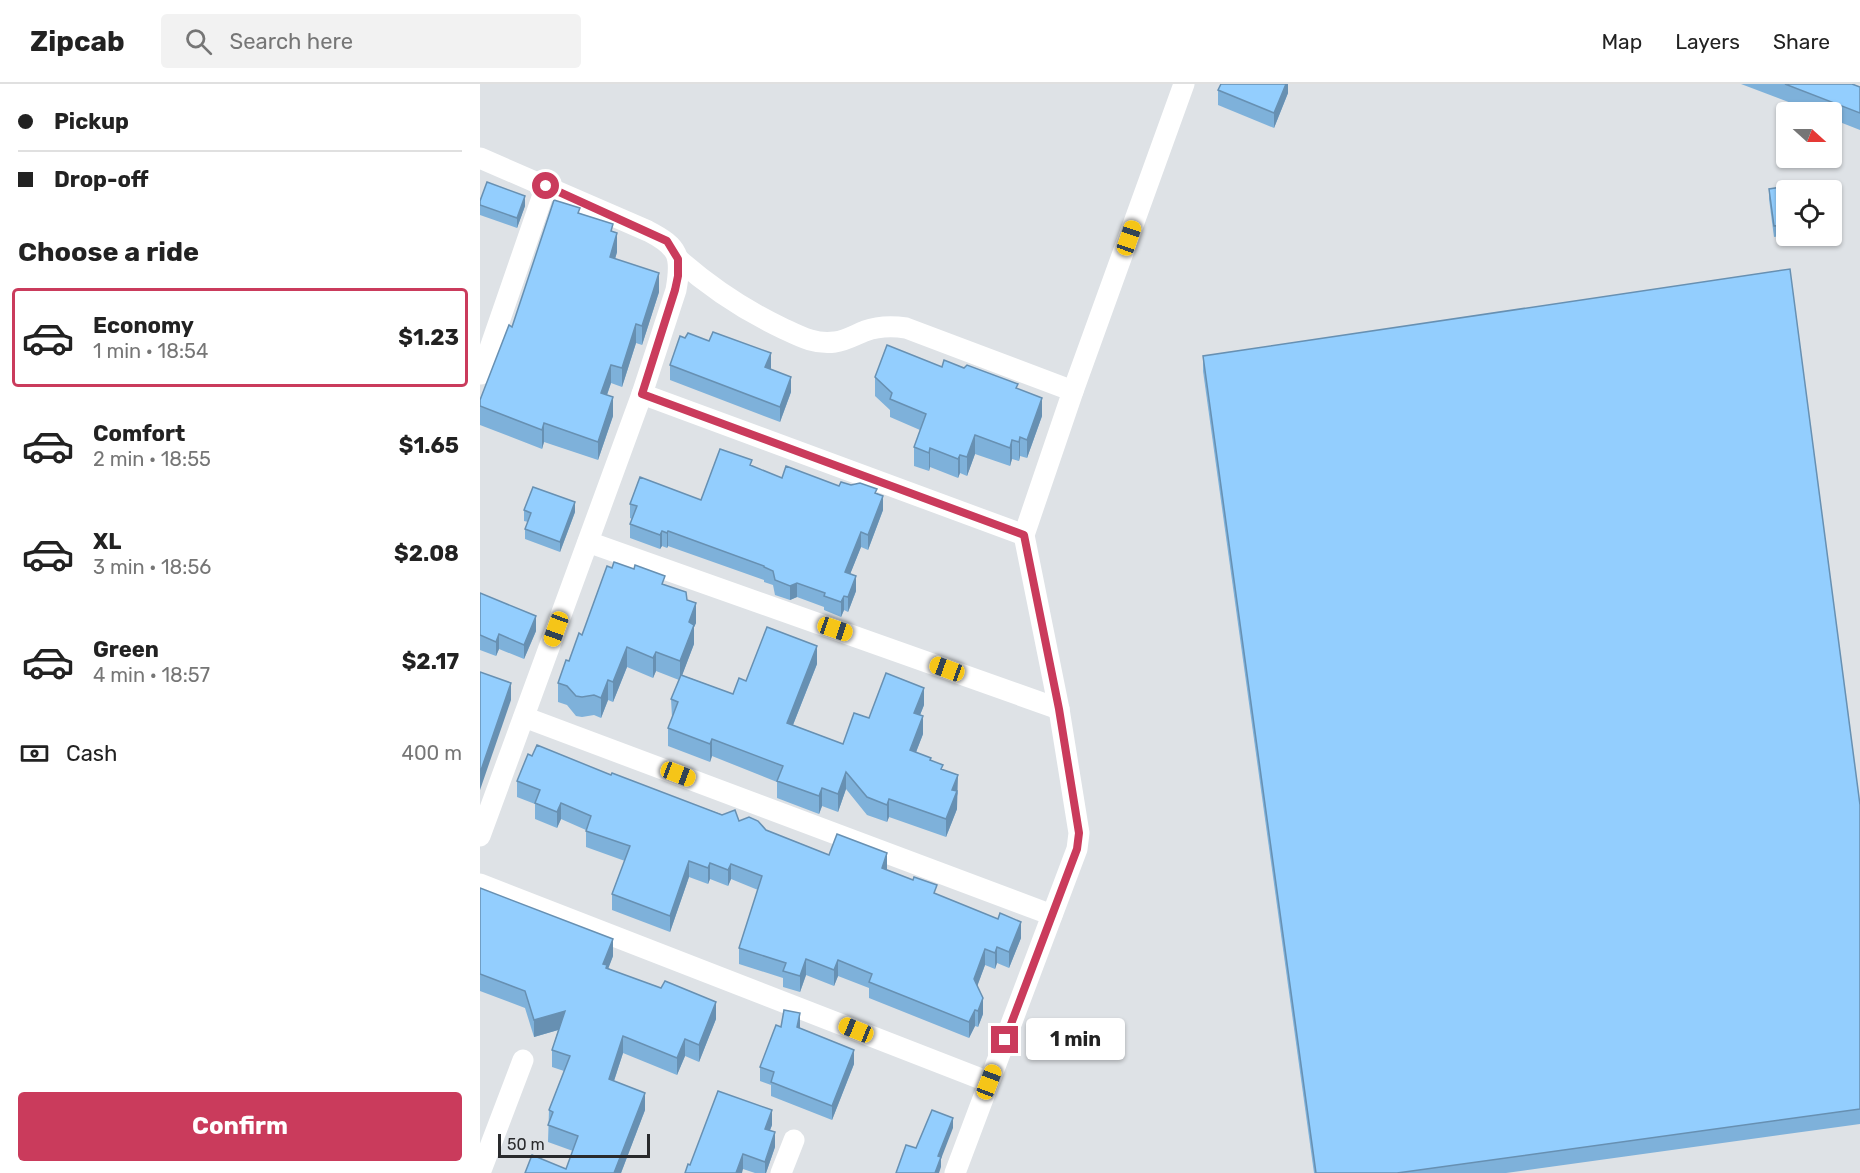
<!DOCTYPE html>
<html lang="en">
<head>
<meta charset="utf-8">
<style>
	body { margin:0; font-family:Rubik,sans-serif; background:#f2f2f2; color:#222; height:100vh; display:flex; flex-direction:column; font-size:22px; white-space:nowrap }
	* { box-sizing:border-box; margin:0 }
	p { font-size:20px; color:#767676 }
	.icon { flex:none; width:33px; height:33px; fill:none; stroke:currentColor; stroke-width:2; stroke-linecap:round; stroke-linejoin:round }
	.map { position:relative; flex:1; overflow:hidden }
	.details { display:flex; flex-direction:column; background:#fff; width:480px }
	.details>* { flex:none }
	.hud { display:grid; align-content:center; height:132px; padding:0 18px; background:#fff }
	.needle { width:39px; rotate:111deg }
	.buttons { position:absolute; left:1296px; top:18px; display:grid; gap:12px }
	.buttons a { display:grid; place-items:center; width:66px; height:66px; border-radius:6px; background:#fff; box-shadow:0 2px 4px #0004; font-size:30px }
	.scale { position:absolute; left:18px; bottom:15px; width:152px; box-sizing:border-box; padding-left:6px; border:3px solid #292a2c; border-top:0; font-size:16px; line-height:21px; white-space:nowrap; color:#292a2c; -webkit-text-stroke:4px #dee2e6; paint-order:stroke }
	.end { position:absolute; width:27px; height:27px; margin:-14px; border:8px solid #ca3b5c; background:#fff; box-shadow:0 0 0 3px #fff }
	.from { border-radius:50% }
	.bubble { position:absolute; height:42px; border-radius:6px; background:#fff; box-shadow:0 2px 4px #0004; font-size:20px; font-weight:700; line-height:42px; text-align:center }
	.car { position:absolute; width:18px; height:36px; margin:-18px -9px; border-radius:8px; box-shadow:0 0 4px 2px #0007; background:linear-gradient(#f5c518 24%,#345 0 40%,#f5c518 0 76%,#345 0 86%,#f5c518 0) }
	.hud b { display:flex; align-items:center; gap:21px; height:57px; font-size:22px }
	.hud b+b { border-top:2px solid #e0e0e0 }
	.hud i { width:15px; height:15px; background:#222 }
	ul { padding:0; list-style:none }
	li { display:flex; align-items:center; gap:18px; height:99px; margin:0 12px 9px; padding:0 6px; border:3px solid transparent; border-radius:6px }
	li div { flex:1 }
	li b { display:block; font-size:22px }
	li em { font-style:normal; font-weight:700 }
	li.selected { border-color:#ca3b5c }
	li>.icon { width:54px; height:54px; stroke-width:1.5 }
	h2 { padding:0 18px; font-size:27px; line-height:72px }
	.pay { display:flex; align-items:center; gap:15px; height:66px; padding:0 18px; font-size:22px }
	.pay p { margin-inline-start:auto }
	.button { display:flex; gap:12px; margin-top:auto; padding:12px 18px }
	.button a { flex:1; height:69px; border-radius:6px; background:#ca3b5c; color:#fff; font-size:24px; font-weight:700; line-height:69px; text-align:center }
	header { display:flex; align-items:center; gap:36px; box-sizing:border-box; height:84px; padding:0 30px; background:#fff; border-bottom:2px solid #e0e0e0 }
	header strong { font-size:28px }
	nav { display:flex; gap:33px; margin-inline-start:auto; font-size:21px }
	.search { width:420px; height:54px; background:#f2f2f2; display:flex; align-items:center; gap:15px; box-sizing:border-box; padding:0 21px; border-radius:6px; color:#767676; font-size:22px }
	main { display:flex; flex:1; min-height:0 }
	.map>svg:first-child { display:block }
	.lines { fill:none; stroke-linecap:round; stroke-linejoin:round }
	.street { stroke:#fff; stroke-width:21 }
	.wall { fill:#7eb1da }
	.shaded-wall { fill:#6790b2 }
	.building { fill:#93cefe; stroke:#6790b2; stroke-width:1.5 }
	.route { stroke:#ca3b5c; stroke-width:8 }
</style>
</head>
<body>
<header>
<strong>Zipcab</strong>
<div class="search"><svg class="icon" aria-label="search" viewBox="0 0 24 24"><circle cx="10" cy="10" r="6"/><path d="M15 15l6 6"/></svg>Search here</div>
<nav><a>Map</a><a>Layers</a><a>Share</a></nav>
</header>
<main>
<section class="details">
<div class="hud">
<b><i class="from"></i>Pickup</b>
<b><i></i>Drop-off</b>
</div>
<h2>Choose a ride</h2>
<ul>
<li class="selected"><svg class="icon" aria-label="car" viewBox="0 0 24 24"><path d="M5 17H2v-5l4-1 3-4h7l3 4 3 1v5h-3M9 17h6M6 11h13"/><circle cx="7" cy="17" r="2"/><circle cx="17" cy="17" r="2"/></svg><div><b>Economy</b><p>1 min · 18:54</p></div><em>$1.23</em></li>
<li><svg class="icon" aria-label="car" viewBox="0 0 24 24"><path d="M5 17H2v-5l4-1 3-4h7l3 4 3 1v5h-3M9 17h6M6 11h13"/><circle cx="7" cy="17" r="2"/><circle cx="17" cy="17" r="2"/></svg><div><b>Comfort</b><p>2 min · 18:55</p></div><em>$1.65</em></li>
<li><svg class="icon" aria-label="car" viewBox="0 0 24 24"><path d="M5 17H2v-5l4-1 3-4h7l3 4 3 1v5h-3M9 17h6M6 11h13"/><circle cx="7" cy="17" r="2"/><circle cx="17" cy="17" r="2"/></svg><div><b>XL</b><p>3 min · 18:56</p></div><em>$2.08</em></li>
<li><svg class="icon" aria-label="car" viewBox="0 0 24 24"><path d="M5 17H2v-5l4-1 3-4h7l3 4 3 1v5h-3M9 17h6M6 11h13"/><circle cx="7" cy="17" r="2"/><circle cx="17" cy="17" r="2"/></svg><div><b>Green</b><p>4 min · 18:57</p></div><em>$2.17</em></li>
</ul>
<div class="pay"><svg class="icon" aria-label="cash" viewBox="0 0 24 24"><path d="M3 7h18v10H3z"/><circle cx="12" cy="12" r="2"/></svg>Cash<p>400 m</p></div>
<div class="button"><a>Confirm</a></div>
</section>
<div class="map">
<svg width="1380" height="1089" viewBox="0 0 1380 1089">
	<rect width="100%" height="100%" fill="#dee2e6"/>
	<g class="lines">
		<g class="street">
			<path d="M0,74L168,147C199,163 202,172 196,206L162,310L0,752"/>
			<path d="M198,175C231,204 262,225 302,244C319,252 335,261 355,258C365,257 375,251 385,247C399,242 412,242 426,244L593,307"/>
			<path d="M1,290L66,102"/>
			<path d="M162,310L544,451"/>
			<path d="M108,458L579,625"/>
			<path d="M44,633L572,831"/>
			<path d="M0,800L509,998"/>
			<path d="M0,1089L43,976"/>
			<path d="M301,1089L314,1056"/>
			<path d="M475,1089L597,765L599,749L579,625L544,451L593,307L704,0"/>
		</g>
	</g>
	<g class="wall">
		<path d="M808,0V9L794,44L738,21V6Z"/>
		<path d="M1261,0H1372L1380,3V46L1352,35V28H1335Z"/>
		<path d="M1289,105L1306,106V151L1294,153L1289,115Z"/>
		<path d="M0,117L45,122L37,144L0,131Z"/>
		<path d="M100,129L133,148L137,168L135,175L179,208L162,261L156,259L142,303L131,299L127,311L133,332L118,376L64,358L62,365L0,341V316L32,243Z"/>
		<path d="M723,272L1380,721V1040L1026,1089H834L723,287Z"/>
		<path d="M190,281L291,284L290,285L311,308L300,338L190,296Z"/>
		<path d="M462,283L538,305L562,332L547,374L540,372L539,377L532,375L530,382L495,370L487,392L480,389L478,394L450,383L449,387L434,382V363L440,346L410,333V326L395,312V293Z"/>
		<path d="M272,382L302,394L397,409L403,426L388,466L381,463L370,490L376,507L368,528L364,526L361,533L344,526V523L317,513L310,516L295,511L293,501L284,498V496L188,462L187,464L182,462L180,465L150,454V440L152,435L150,434V420L221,416Z"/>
		<path d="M44,426L95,428L80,468L45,455V445L48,438L44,437Z"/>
		<path d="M185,501L207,516L216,539L214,543V560L202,591L253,610L266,597L337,580L313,641L363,660L389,634L444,621L440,631L443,650L436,668L451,677L463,686L478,709L477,712V725L466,753L409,733L407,738L387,731L366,705L358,728L342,722L339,730L297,714V698L232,672L230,678L188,662V644L192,633L191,615L199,596L176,587L173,594L147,583L133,618L128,616L121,634L114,631L102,633L96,632L87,621L78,618V599L102,551Z"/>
		<path d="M0,509L56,547L44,575L19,565L16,572L0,566Z"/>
		<path d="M52,672L131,691L286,746L349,771L407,785V786L457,810L541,854L529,884L517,879L515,885L505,881L497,902L503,930L498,943L495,942L489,954L389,914V904L358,892L354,902L326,891L320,908L303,903V894L259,880V864L278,806L251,795L248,802L230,795L228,800L209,793L190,848L132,826V810L145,777L106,763V746L81,735L77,744L55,735V720L37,713V697Z"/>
		<path d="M0,804L133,872L128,884L236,935L219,978L205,972L197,991L143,969L134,997L165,1026L141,1089H45L86,1085L93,1067L68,1058L69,1026L84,987L72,983V966L78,946L54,953L45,924L0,907Z"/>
		<path d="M301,943L374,980L352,1036L291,1012V1001L280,997V983Z"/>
		<path d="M292,1041L290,1046L295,1063L286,1089H275L263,1085L210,1081Z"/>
	</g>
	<g class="shaded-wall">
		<path d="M806,0H808V9L794,44V29Z"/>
		<path d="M45,112V122L37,144V134Z"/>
		<path d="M137,149V168L130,192V173Z"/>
		<path d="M179,189V208L162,261V242Z"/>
		<path d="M156,240V259L142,303V284Z"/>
		<path d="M291,269V284L285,298V283Z"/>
		<path d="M131,281V299L121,328V309Z"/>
		<path d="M311,293V308L300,338V323Z"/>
		<path d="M133,313V332L118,376V358Z"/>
		<path d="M562,314V332L547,374V356Z"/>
		<path d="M64,339V358L62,365V346Z"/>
		<path d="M495,351V370L487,392V373Z"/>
		<path d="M540,353V372L539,377V358Z"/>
		<path d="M532,356V375L530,382V364Z"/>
		<path d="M450,364V383L449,387V369Z"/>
		<path d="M480,371V389L478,394V375Z"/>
		<path d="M403,412V426L388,466V451Z"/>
		<path d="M95,418V428L80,468V458Z"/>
		<path d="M182,447V462L180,465V451Z"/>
		<path d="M188,447V462L187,464V449Z"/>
		<path d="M381,448V463L365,503V488Z"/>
		<path d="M376,492V507L368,528V513Z"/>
		<path d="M317,499V513L310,516V502Z"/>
		<path d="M364,512V526L361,533V518Z"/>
		<path d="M216,519V539L214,543V560L200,597V577L209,538Z"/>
		<path d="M56,532V547L44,575V561Z"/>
		<path d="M19,550V565L16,572V558Z"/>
		<path d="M337,562V580L307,656V639Z"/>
		<path d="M147,563V583L133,618V598Z"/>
		<path d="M176,568V587L173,594V574Z"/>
		<path d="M128,596V616L121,634V614Z"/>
		<path d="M31,599V616L0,706V689Z"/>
		<path d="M444,604V621L434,646V629Z"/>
		<path d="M443,632V650L430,684V666Z"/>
		<path d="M232,655V672L230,678V660Z"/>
		<path d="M366,688V705L358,728V710Z"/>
		<path d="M478,691L477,725L466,753V735L472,706Z"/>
		<path d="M342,704V722L339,730V712Z"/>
		<path d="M409,715V733L407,738V721Z"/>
		<path d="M81,719V735L77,744V728Z"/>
		<path d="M407,769V785L402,800V784Z"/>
		<path d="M209,777V793L190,848V832Z"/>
		<path d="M230,779V795L228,800V784Z"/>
		<path d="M251,780V795L248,802V786Z"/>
		<path d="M541,838V854L529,884V868Z"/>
		<path d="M133,855V872L127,888L123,880Z"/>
		<path d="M517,863V879L515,885V869Z"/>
		<path d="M505,865V881L494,911V895Z"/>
		<path d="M326,875V891L320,908V892Z"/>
		<path d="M358,876V892L354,902V886Z"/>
		<path d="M503,914V930L498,943V927Z"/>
		<path d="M236,918V935L219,978V961Z"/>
		<path d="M495,926V942L489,954V938Z"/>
		<path d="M85,927V944L54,953V936Z"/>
		<path d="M320,929V944L317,958V943Z"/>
		<path d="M143,952V969L129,1012V995Z"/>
		<path d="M205,955V972L197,991V974Z"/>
		<path d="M374,966V980L352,1036V1022Z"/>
		<path d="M165,1009V1026L141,1089H134Z"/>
		<path d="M292,1026V1041L285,1059V1045Z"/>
		<path d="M473,1034V1044L461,1075V1083L459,1089H455L458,1072Z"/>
		<path d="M295,1048V1063L286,1089H285V1078Z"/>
		<path d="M263,1070V1085L262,1089H256Z"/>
	</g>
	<g class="building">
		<path d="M741,0H806L794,29L738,6Z"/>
		<path d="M1305,0H1372L1380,3V29Z"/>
		<path d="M7,98L45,112L37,134L0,121V117Z"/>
		<path d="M1322,100L1323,106H1306V141L1294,142L1289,105Z"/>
		<path d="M74,116L100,124L98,129L133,140L131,147L137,149L130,173L179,189L162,242L156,240L142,284L131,281L121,309L133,313L118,358L64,339L62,346L0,322V316L29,241L32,243Z"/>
		<path d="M1310,185L1380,721V1025L917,1089H836L723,272Z"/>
		<path d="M233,248L291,269L285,283L311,293L300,323L190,281L200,252L205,254L208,249L229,257Z"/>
		<path d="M407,261L462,283L464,276L484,284L487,281L538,300L536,304L562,314L547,356L540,353L539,358L532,356L530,364L495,351L487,373L480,371L478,375L450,364L449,369L434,363L446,330L410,315L412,309L395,293Z"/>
		<path d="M240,365L272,376L270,381L302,394L306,382L359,402L361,398L371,401L380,399L397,405L395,409L403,412L388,451L381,448L365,488L376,492L368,513L364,512L361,518L344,512L345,509L317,499L310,502L295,496L293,487L284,483V482L188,447L187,449L182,447L180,451L150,440L157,422L150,420L160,393L221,416Z"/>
		<path d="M53,403L95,418L80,458L45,445L51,429L44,426Z"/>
		<path d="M134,478L154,485L155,481L185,492L182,500L206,508L207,516L216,519L209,538L214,541L200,577L176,568L173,574L147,563L133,598L128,596L121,614L114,611L102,613L96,612L87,602L78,599L86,576L89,577L99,549L102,551L127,482L132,484Z"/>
		<path d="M0,509L56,532L44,561L19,550L16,558L0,551Z"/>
		<path d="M287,543L337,562L307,639L363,660L374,629L389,634L406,589L444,604L434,629L443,632L430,666L451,674L450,676L463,681L461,685L478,691L472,706L477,707L466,735L409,715L407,721L387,713L366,688L358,710L342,704L339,712L297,697L303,682L232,655L230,660L188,644L198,618L191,615L201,591L253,610L259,594L266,597Z"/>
		<path d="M0,588L31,599L0,689Z"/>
		<path d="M57,661L131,691L132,689L242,731L255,726L259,737L269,733L278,737L286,746L349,771L357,750L407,769L402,784L433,796L434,793L457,801L454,809L518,835L520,829L541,838L529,868L517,863L515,869L505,865L494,895L503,914L498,927L495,926L489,938L389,898L392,890L358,876L354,886L326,875L320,892L303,887L306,879L259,864L282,792L251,780L248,786L230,779L228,784L209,777L190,832L132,810L150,762L106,747L111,732L81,719L77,728L55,719L60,706L37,697L48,670L52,672Z"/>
		<path d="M0,804L133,855L123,880L127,881L126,884L181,904L185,897L236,918L219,961L205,955L197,974L143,952L129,995L165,1009L134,1089H45L52,1071L86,1085L98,1052L68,1041L73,1028L69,1026L90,972L72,966L85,927L54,936L45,907L0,890Z"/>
		<path d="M304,926L320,929L317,943L374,966L352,1022L291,998L294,988L280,983L296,941L301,943Z"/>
		<path d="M238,1007L292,1026L285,1045L295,1048L285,1078L263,1070L256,1089H205L208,1080L210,1081Z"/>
		<path d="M452,1026L473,1034L458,1072L461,1073L455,1089H416L426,1061L436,1064Z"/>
	</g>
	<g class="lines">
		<path class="route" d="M66,102L187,157L198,175V192L195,206L162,310L544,451L579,625L599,749L597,765L525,956"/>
	</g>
</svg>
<div class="buttons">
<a><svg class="needle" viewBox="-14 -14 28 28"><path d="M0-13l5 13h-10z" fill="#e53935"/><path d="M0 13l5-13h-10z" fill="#767676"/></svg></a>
<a><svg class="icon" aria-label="locate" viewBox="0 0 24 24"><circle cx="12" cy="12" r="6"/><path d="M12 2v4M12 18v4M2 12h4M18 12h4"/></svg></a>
</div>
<div class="scale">50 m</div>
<i class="end from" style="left:66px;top:102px"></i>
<i class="end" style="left:525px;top:956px"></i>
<div class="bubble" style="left:546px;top:934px;width:99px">1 min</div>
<i class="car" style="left:649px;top:154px;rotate:19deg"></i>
<i class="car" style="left:76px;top:545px;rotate:200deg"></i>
<i class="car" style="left:355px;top:545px;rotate:109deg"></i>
<i class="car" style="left:467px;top:585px;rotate:290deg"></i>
<i class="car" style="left:198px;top:690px;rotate:111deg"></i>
<i class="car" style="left:376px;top:946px;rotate:292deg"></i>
<i class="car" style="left:509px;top:998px;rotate:21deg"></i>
</div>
</main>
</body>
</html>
